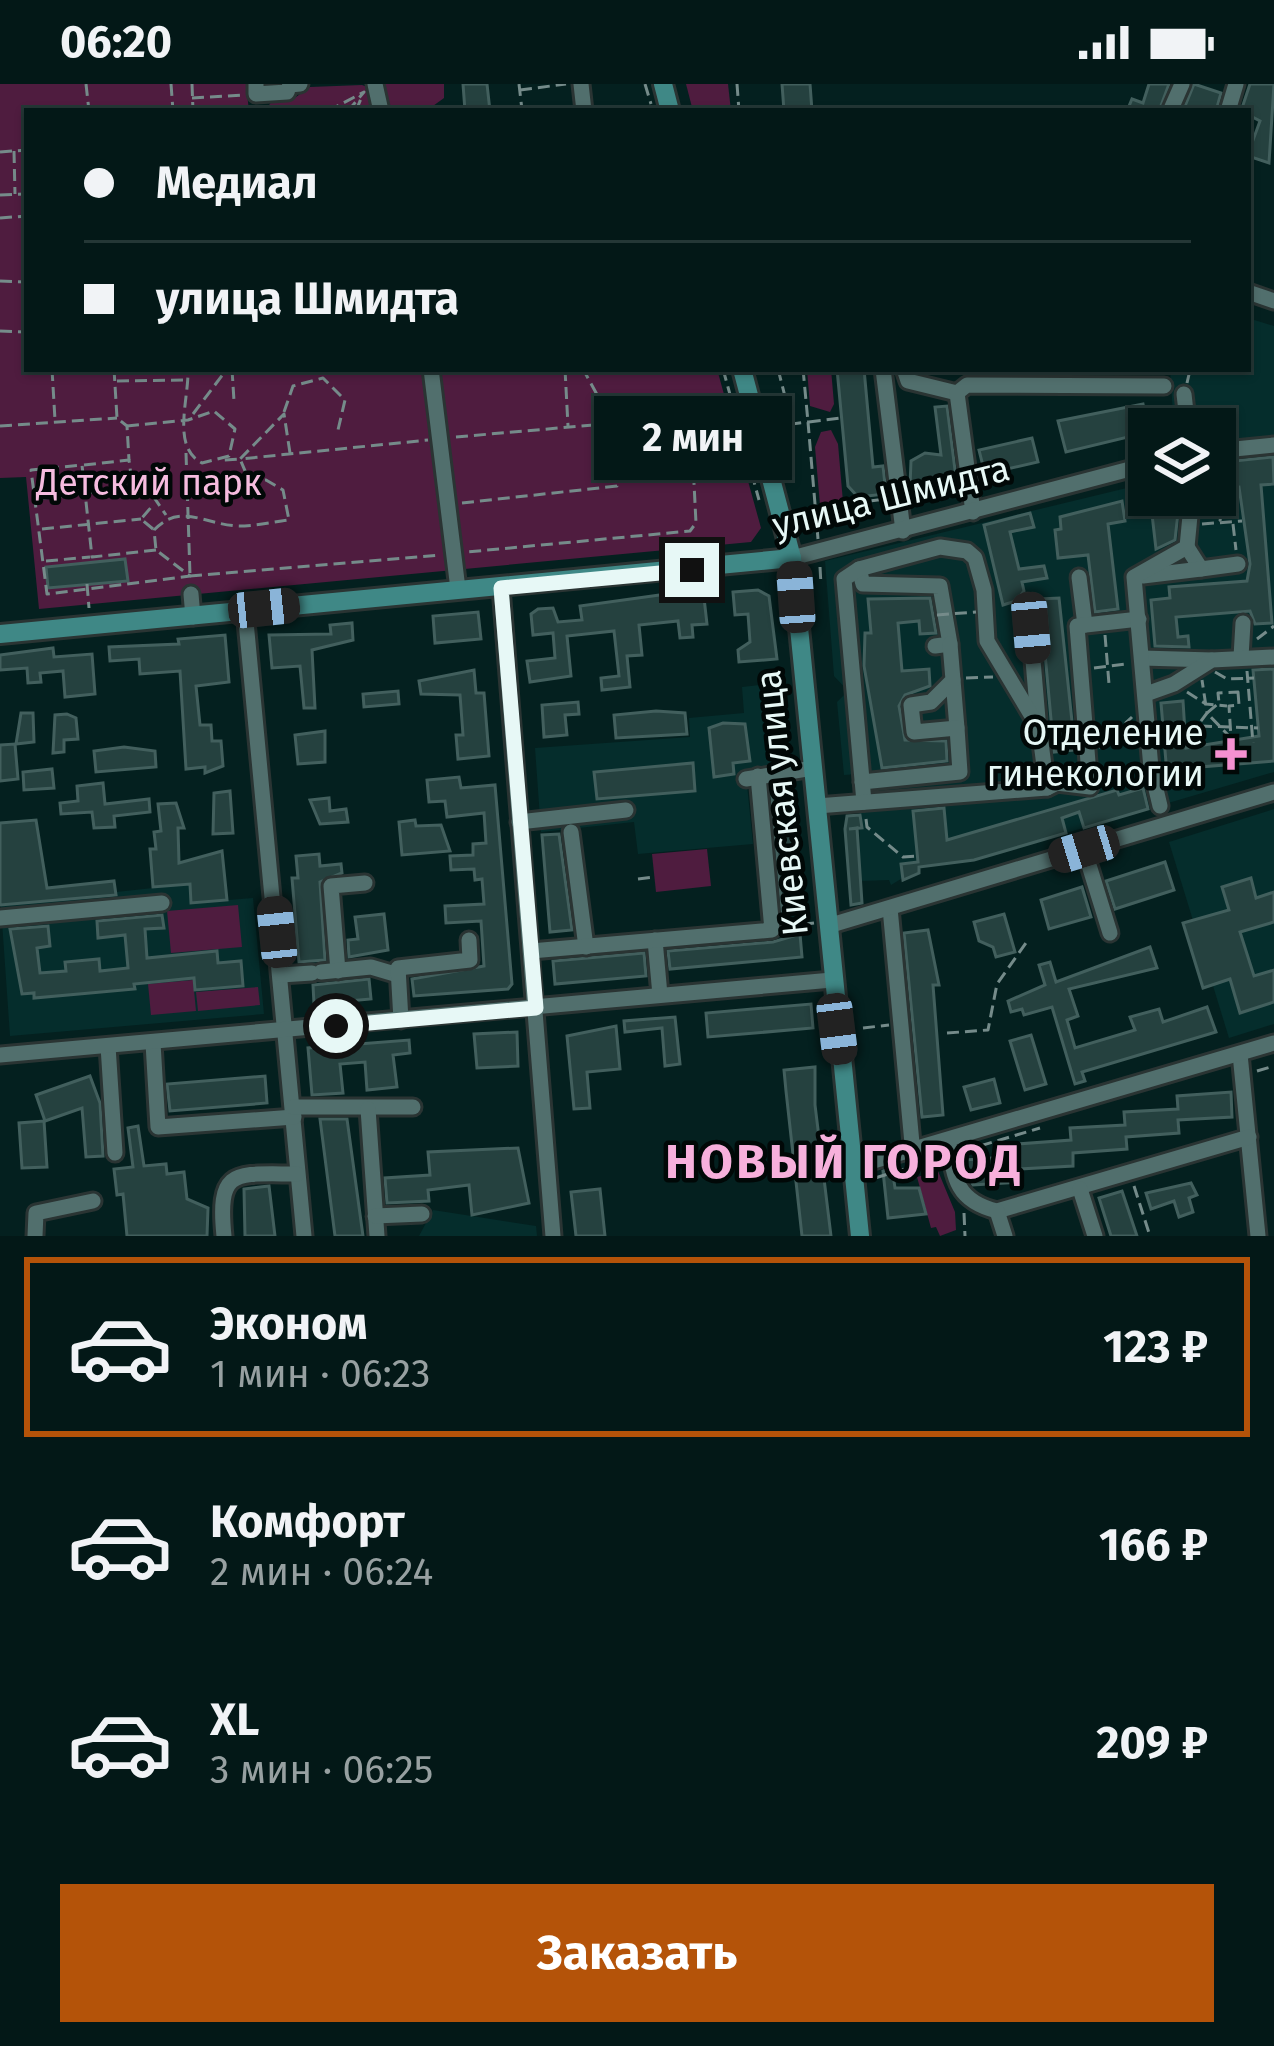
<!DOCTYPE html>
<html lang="ru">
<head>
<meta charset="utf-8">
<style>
	body { margin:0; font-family:"Fira Sans",sans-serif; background:#0d2120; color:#f1f3f6; height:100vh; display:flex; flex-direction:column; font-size:45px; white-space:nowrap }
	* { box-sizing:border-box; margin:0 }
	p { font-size:39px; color:#97a0a1 }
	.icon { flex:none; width:66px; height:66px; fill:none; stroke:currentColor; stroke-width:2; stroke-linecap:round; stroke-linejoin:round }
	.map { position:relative; height:1152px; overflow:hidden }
	.side { display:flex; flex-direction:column; background:#031817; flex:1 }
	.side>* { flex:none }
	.hud { position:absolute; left:24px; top:24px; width:1227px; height:264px; border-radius:0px; box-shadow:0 3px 9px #0004,0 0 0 3px #243736; display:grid; align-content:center; height:264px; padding:0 60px; background:#031817 }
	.controls { position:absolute; left:1128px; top:324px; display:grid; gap:24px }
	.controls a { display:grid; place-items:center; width:108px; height:108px; border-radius:0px; background:#031817; box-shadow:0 3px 9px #0004,0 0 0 3px #243736; font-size:60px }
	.end { position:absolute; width:54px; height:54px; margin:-27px; border:15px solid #e7f8f6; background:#111; box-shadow:0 0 0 6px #111 }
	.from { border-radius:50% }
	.bubble { position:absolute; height:84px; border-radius:0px; background:#031817; box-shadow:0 3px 9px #0004,0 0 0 3px #243736; font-size:39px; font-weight:700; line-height:84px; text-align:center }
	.car { position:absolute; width:36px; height:72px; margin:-36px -18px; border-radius:15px; box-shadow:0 0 9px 3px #0007; background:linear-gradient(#222 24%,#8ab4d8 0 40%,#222 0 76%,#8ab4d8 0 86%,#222 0) }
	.hud b { display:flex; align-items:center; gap:42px; height:114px; font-size:45px }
	.hud b+b { border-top:3px solid #243736 }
	.hud i { width:30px; height:30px; background:#f1f3f6 }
	ul { padding:21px 0 0; list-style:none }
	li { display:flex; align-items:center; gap:36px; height:180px; margin:0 24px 18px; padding:0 36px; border:6px solid transparent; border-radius:0px }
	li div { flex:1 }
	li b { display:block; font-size:45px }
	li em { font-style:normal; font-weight:700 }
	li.on { border-color:#b45309 }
	li>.icon { width:108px; height:108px; stroke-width:1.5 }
	.cta { display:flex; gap:24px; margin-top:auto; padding:24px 60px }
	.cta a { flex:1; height:138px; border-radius:0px; background:#b45309; color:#fff; font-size:48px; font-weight:700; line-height:138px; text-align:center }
	.status { display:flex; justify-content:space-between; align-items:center; height:84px; padding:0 60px; background:#031817; direction:ltr }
	.status svg { height:33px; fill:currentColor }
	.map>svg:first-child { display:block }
	.built { fill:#052d2c }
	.green { fill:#4f1c3f }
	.building { fill:#25413f; stroke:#425f5d; stroke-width:3 }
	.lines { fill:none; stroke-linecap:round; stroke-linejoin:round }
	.minor-casing { stroke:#2a3433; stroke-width:21 }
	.major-casing { stroke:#2a3433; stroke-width:24 }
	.path { stroke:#758b8a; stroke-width:3; stroke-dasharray:12 6; stroke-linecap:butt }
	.minor { stroke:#516f6d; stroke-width:15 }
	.major { stroke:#3f8886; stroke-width:18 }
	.path-bridge { stroke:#758b8a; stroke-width:3; stroke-dasharray:12 6; stroke-linecap:butt }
	.route { stroke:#e7f8f6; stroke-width:15 }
	.poi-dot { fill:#f590d1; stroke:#010807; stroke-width:4.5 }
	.labels { text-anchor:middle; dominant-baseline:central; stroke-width:9; stroke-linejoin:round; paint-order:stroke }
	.park-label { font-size:36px; fill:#f6bcdf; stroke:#010807 }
	.street-label { font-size:36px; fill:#e7f8f6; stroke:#010807 }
	.poi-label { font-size:36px; fill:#e7f8f6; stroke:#010807; text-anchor:end }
	.district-label { font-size:48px; font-weight:bold; letter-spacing:3px; fill:#f7b0dc; stroke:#010807 }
</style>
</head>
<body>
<div class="status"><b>06:20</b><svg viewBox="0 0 49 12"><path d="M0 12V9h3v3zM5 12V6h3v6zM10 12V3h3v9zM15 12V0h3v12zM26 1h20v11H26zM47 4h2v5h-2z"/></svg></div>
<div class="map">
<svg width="1274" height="1152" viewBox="0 0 1274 1152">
	<rect width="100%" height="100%" fill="#04201f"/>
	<g class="built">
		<path d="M1248,234L1274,242V688L974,776L919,784L891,801L889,796L860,797L859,690L844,691L837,618L848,607L834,592L825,477L1135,402L1150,413L1215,411V345H1174L1170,285H1248Z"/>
		<path d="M784,598L792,679L746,691L753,760L638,770L634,738L541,748L535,664L690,653L689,634L744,629L742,603Z"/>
		<path d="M1274,725V940L1229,954L1169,758Z"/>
		<path d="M190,800L192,819L253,814L264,930L10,952L0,809L116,808Z"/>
		<path d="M433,1126L536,1142L537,1152H419Z"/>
	</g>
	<g class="green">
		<path d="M0,0H246L249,27H27V285H717L761,444L751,458L39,525L26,393L0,394Z"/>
		<path d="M383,0H444V14L426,27H390Z"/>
		<path d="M686,0H728L731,27H693Z"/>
		<path d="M362,1L370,4L376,27H265L274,14L296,13L310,3Z"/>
		<path d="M807,285H831L834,320L830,328L810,322Z"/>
		<path d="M831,346L838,360L843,418L820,421L815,363L821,348Z"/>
		<path d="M707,765L711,802L656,808L652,770Z"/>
		<path d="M238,821L242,863L171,869L167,827Z"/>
		<path d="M193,896L196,927L151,931L148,900Z"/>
		<path d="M258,903L260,921L198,927L196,908Z"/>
		<path d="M938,1087L955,1128L956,1146L940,1152L936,1143L931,1144L917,1093Z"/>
	</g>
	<g class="building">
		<path d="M463,0H487L490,27H465Z"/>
		<path d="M782,0H810L812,27H784Z"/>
		<path d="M1149,0H1169L1159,27H1127L1132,15L1143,19Z"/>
		<path d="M1194,0L1221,9L1216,27H1183Z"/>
		<path d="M1250,0H1274L1269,79L1248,72V58L1252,59L1260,37L1241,27Z"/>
		<path d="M837,285H864L873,383L883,382L886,410L858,413L848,402Z"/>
		<path d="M1143,320L1149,348L1066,368L1058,337Z"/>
		<path d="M947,322L957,402L947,404L945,392L934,402H910L911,377L925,369L941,371L935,323Z"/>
		<path d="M1032,354L1038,378L985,390L979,366Z"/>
		<path d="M1273,373L1274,400L1261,401L1272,539L1255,540L1250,527L1176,533L1178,553L1188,552L1189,563L1155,562L1151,516L1170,514L1169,503L1247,497L1250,480L1239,403L1215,405V379Z"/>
		<path d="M1169,411H1180L1175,456L1156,465L1150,413Z"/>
		<path d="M1122,417L1125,437L1108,440L1118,525L1095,528L1088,471L1058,474L1055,446L1061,445L1060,433Z"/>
		<path d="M1030,429L1034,443L1010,448L1019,485L1044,482L1047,494L1022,498L1024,507L1016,517L1003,521L984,441Z"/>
		<path d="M125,475L128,497L48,504L46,483Z"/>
		<path d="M703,505L707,540L692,541L693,553L680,554L678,537L639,541L642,571L627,572L630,603L602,606L601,594L619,592L614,547L567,552L571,592L530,598L527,577L555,574L553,549L533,551L531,530L538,525L553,524L558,538L582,536L580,522Z"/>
		<path d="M733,508L758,506L769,512L777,575L739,578L738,566L750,558L748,530L735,531Z"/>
		<path d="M930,514L936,549L920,550L919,537L898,539L902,587L929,585L930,602L905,611L899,622L905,656L946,657L947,677L882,684L864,582L865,549H871L868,515Z"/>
		<path d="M1059,514L1075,666L1054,668L1040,515Z"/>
		<path d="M478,528L481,555L435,559L433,532Z"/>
		<path d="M352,539L353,556L312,566L315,624H304L300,582L272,584L269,551L331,550L330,541Z"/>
		<path d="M225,551L229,598L196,602L200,641H211L212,657H221L223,682L205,689V683L186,685L180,587L140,590L139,575L110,577L109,563L179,560L178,555Z"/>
		<path d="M53,564L54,573L92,570L95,610L65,613L63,587L40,589L41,598L28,599L27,584L0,586V571Z"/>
		<path d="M1274,585V677L1188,684L1189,700L1168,702L1161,619L1183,617L1186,664L1259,652L1253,586Z"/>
		<path d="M474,586L476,609H484L489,672L458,675L456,651H463L460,611L421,610L419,597Z"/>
		<path d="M398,607L399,620L364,623L363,610Z"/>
		<path d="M578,618L579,630L565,631L567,651L544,653L542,621Z"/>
		<path d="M656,627L685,629L687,650L616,654L614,631Z"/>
		<path d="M21,629H33L34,658L16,660Z"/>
		<path d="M67,630L76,634L78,655L64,656V668L53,669L55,631Z"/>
		<path d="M723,639L745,640L750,677L733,679L734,690L714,693L709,644Z"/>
		<path d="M325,647V678L298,680L295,651Z"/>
		<path d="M15,660L18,695L0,697V661Z"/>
		<path d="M124,663L155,667L156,683L96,688L94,667Z"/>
		<path d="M693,679L695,707L597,715L594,688Z"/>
		<path d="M52,685L54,704L24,706L23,688Z"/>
		<path d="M459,693L461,704L495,701L512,900L508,905L414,912L412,895L484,882L481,837L446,839L445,822L484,820L482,795L475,796L474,785L451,786L450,772L473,771V760L486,759L484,729L447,733L445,717L429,718L427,696Z"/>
		<path d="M103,699L105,720L149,715L150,728L114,732L115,743L94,744L92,728L61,730L60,719L78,717L77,702Z"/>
		<path d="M790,700L801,825L782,827L771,703Z"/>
		<path d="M1143,704L1148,725L1084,744L1079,728L1062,734L1066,749L974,776L919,783V789L903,796L901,780L918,778L913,727L944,724L947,756L1117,706L1119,711Z"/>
		<path d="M230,707L233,749L213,750L214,709Z"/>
		<path d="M329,714L330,727L346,725L348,738L320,740L310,716Z"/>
		<path d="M176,719L184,744H178L179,779L222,767L227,816L191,819L190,800L153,803L150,765H156L154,748L161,747L158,720Z"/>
		<path d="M860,731L862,744L849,745L857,744L862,819L851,821L845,745L847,732Z"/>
		<path d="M36,736L47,804L114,797L116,811L0,821V739Z"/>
		<path d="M415,736L416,742L441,741L450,767L402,771L399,738Z"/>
		<path d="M559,750L572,846L550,848L542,751Z"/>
		<path d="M319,770L320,782L341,780L342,789L320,798L325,876L299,878L292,794H298L296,772Z"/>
		<path d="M1165,778L1174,806L1115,825L1106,797Z"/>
		<path d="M1251,794L1256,814L1274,808V838L1240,848L1254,892L1274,886V918L1240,929L1230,895L1203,904L1183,839L1229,826L1222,803Z"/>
		<path d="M1082,803L1091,833L1049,845L1041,816Z"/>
		<path d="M384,830L388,866L349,873L348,856L358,855L355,833Z"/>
		<path d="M1004,830L1015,868L996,873L993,863L979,857L974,838Z"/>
		<path d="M162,831L164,844L145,845L147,874L217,867L218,879L241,877L243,902L195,906L194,894L134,900L135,905L34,914V909L22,910L10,845L48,842L50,862L37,864L40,889L66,887L65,878L99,875L100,887L128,884L125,851L98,854L97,837Z"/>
		<path d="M928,846L939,901H933L943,1031L922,1033L904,849Z"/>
		<path d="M800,850L802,873L670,885L668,867L773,858Z"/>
		<path d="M1150,863L1157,884L1069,905L1078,932L1067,936L1075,964L1135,946L1130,933L1159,925L1163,938L1207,923L1216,948L1082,988L1085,997L1075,1000L1052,923L1024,931L1022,925L1011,928L1008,917L1045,901L1039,881L1050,878L1056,898Z"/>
		<path d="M644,869L646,892L555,900L553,877Z"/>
		<path d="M369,895L371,915L314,920L313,901Z"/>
		<path d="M811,920L813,944L708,953L706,929Z"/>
		<path d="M675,933L680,980L665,982L662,944L625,948L624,937Z"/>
		<path d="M616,942L620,985L587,988L590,1024L574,1025L567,952Z"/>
		<path d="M517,948L518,982L477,984L474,950Z"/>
		<path d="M1031,951L1046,1000L1025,1006L1010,957Z"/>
		<path d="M409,956L410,969L393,971L397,1003L367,1006L365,978L340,980L343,1009L312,1011L308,964Z"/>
		<path d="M815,983V1021L831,1152H802L786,1007L784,986Z"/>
		<path d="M90,992L100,1019L103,1072L86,1073L82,1024L45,1037L36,1011Z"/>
		<path d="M265,992L267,1019L170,1027L167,1000Z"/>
		<path d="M994,995L1000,1019L971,1026L964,1003Z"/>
		<path d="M1231,1008L1232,1033L1178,1036L1179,1049L1126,1053L1127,1065L1073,1069V1082L1020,1085V1098L973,1101L967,1090L964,1076L1019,1072L1018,1060L1071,1056L1070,1044L1125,1041L1124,1028L1178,1025L1177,1012Z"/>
		<path d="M320,1035H347L363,1152H335Z"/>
		<path d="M44,1037L47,1083L22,1084L19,1039Z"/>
		<path d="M138,1042L144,1082L166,1080L167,1090L184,1088L187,1115L208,1124L207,1152H127L123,1110L117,1111L114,1085L133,1083L128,1044Z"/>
		<path d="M518,1064L529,1119L472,1131L469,1101L428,1106L429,1117L387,1119L385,1094L430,1091L428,1068Z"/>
		<path d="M892,1084L895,1104H919L926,1130L888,1134L883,1087Z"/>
		<path d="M1191,1099L1197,1111L1189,1114L1193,1128L1179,1133L1174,1117L1151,1125L1146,1109Z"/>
		<path d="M269,1102L275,1152H245L244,1105Z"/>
		<path d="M600,1105L605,1152H576L571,1108Z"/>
		<path d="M1122,1107L1137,1152H1111L1099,1114Z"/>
	</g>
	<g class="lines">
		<g class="minor-casing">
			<g id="minor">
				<path d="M256,0V10L287,8L290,1L300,0"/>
				<path d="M375,0L381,27"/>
				<path d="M581,0L584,27"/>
				<path d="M1171,25L1182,0"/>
				<path d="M1228,27L1236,0"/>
				<path d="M1248,208L1274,217"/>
				<path d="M431,285L458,505"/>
				<path d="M883,285L903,447"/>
				<path d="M904,285L908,297L957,309"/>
				<path d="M1184,310L1188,345"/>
				<path d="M1215,367L1274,361"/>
				<path d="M973,428L957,309L967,301L1164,302"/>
				<path d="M1187,463L1201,485L1238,480"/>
				<path d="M792,474L1149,380"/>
				<path d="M859,485L863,500L940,502L950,560L935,562"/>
				<path d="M1143,492L1201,485"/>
				<path d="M1079,493L1085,541"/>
				<path d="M501,504L553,1152"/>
				<path d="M191,510L193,533"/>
				<path d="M1028,518L1038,635"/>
				<path d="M245,527L304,1152"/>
				<path d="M1241,573L1243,539"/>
				<path d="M1142,574L1212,576"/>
				<path d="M953,596L957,644"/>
				<path d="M1146,610L1174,600L1212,576L1274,573"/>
				<path d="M746,695L813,684"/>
				<path d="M862,698L960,688L957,644L914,648L911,621L931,618L953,596L950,560"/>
				<path d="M864,718L844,495L859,485L940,463L967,467L975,474L984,506L987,557L1039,644L1047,704"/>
				<path d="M817,722L1047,704L1057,699L1090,703L1077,542L1139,535"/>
				<path d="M1160,722L1151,684L1134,493L1187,463L1192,411"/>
				<path d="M519,738L626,726"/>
				<path d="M571,748L586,863"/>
				<path d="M1084,765L1110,849"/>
				<path d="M890,824L913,1070"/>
				<path d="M0,834L162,819"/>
				<path d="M828,842L1274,708"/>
				<path d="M655,856L660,911"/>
				<path d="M531,867L772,846L758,692"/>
				<path d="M338,887L331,802L365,799"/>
				<path d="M321,888L371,883L398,891"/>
				<path d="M281,891L312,889"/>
				<path d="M401,936L398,884L470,876L469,856"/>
				<path d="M153,959L158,1043L294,1033"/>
				<path d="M108,962L115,1069"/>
				<path d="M1240,970L1258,1152"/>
				<path d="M0,971L832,896"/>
				<path d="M293,1023H413"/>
				<path d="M368,1025L377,1152"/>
				<path d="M949,1059C954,1096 957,1117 997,1127L1249,1053"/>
				<path d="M853,1083L1274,959"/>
				<path d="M1080,1105L1095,1152"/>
				<path d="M997,1127L1005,1152"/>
				<path d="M375,1132L422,1130"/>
				<path d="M35,1152L36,1129L93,1117"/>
				<path d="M224,1152C217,1083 235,1090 297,1090"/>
			</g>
		</g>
		<g class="major-casing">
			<g id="major">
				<path d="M663,0L670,27"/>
				<path d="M742,285L792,474L860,1152"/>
				<path d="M0,550L792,474"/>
			</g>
		</g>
		<g class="path">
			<path d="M86,0L89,27"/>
			<path d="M171,0L173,27"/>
			<path d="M192,0L193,27"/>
			<path d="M519,0L522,26"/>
			<path d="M645,0L651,20"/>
			<path d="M737,0L739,27"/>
			<path d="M520,6L566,0"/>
			<path d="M192,14L244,11"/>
			<path d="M43,27H50"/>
			<path d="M328,27L364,8L348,27"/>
			<path d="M356,27L362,12"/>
			<path d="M27,29V35"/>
			<path d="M14,67L15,110"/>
			<path d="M0,68L27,66"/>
			<path d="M0,111L27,110"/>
			<path d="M0,134L27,132"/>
			<path d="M0,197L27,198"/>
			<path d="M0,247L27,248"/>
			<path d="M52,285L55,336"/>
			<path d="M114,285L117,334L127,342L129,376"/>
			<path d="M232,285L234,317"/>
			<path d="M565,285L568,342"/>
			<path d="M723,285L759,416"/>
			<path d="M778,285L792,340L808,338L818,455"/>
			<path d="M803,285L808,338L841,334"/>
			<path d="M117,297L185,296"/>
			<path d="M1187,299L1190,286L1198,285"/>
			<path d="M284,328L293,302L323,294L345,316L338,346"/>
			<path d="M193,330L227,285"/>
			<path d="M0,342L117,334"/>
			<path d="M127,342L188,336L214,327L235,345L229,372L202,379C171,363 189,316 188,285"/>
			<path d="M456,353L684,333L691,339L696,439L690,447L467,468"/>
			<path d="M186,369L190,491"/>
			<path d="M290,369L284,330L240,375L428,356"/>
			<path d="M84,381L129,376L132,399"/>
			<path d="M153,412L166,431"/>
			<path d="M37,415L126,404"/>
			<path d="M462,419L617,402L612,338L583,285"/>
			<path d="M1208,421L1221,437"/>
			<path d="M818,423L886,415"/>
			<path d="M1202,440L1242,437"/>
			<path d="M1233,440L1236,466"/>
			<path d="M42,445L141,435"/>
			<path d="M153,445L141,435L154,420"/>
			<path d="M156,466L92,473L82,381L31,386L47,510L190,492L156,466L154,446C181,418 205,441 239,442C255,442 273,438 289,436L283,406L266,396H249L240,375L223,376"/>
			<path d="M46,477L90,473"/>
			<path d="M820,483L821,501"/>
			<path d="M190,492L440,471"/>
			<path d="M87,500L89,524"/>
			<path d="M1105,551L1109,600"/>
			<path d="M1257,555L1274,542"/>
			<path d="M1094,584L1126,580"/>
			<path d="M1247,587L1253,659"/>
			<path d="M1215,588L1227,595L1254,594"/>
			<path d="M966,594L993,593"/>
			<path d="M1187,608L1206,620L1227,622"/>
			<path d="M1238,608L1239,621L1229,622L1231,654L1207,629L1219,619L1218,609Z"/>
			<path d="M1200,642L1258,644"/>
			<path d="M1185,643L1198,641L1207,629L1202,596"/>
			<path d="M1099,664L1132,633"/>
			<path d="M866,735L867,743L903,773L917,772"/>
			<path d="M638,795L654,793"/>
			<path d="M788,842L814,839"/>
			<path d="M863,944L889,941"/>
			<path d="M947,949L988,946L997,900L1028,856"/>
			<path d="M1257,987L1274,982"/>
			<path d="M963,1067L1040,1044"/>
			<path d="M875,1094L908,1084"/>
			<path d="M1134,1102L1150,1152"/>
			<path d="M964,1129L965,1152"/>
		</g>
		<use href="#minor" class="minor"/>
		<use href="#major" class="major"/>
		<path class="path-bridge" d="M937,531L976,528"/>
	</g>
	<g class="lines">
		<path class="route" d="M336,942L536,924L501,504L692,486"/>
	</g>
	<path class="poi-dot" d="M1225 652h12v12h12v12h-12v12h-12v-12h-12v-12h12z"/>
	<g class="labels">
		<g class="park-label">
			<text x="149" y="399">Детский парк</text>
		</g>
		<g class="street-label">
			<text transform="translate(891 413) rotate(-14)">улица Шмидта</text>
			<text transform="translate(782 719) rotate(-96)">Киевская улица</text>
		</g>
		<g class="poi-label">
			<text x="1204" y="649">Отделение<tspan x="1204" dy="41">гинекологии</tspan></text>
		</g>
		<g class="district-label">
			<text x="844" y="1078">НОВЫЙ ГОРОД</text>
		</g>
	</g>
</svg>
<div class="controls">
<a><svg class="icon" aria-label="layers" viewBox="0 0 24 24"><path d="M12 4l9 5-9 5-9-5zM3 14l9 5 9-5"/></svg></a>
</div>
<i class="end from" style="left:336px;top:942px"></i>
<i class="end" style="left:692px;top:486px"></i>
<div class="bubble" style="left:594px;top:312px;width:198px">2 мин</div>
<i class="car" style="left:796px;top:513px;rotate:356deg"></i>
<i class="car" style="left:264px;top:524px;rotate:84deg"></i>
<i class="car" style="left:1031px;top:544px;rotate:175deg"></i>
<i class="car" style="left:1084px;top:765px;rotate:253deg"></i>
<i class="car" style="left:277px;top:848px;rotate:354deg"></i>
<i class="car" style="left:837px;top:945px;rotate:173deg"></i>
<div class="hud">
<b><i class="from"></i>Медиал</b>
<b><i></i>улица Шмидта</b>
</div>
</div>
<section class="side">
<ul>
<li class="on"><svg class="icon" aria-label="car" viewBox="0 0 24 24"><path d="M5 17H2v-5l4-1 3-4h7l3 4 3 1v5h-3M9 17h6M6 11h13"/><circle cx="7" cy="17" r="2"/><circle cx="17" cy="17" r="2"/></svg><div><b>Эконом</b><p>1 мин · 06:23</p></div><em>123 ₽</em></li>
<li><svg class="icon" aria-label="car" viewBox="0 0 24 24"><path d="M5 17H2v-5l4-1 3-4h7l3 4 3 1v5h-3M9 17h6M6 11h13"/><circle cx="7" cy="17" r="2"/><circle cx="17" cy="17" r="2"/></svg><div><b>Комфорт</b><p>2 мин · 06:24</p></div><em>166 ₽</em></li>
<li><svg class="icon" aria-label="car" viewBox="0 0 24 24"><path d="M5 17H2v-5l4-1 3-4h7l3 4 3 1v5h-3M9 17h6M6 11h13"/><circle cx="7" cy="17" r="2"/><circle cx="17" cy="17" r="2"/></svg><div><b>XL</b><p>3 мин · 06:25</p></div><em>209 ₽</em></li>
</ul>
<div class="cta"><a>Заказать</a></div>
</section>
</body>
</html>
